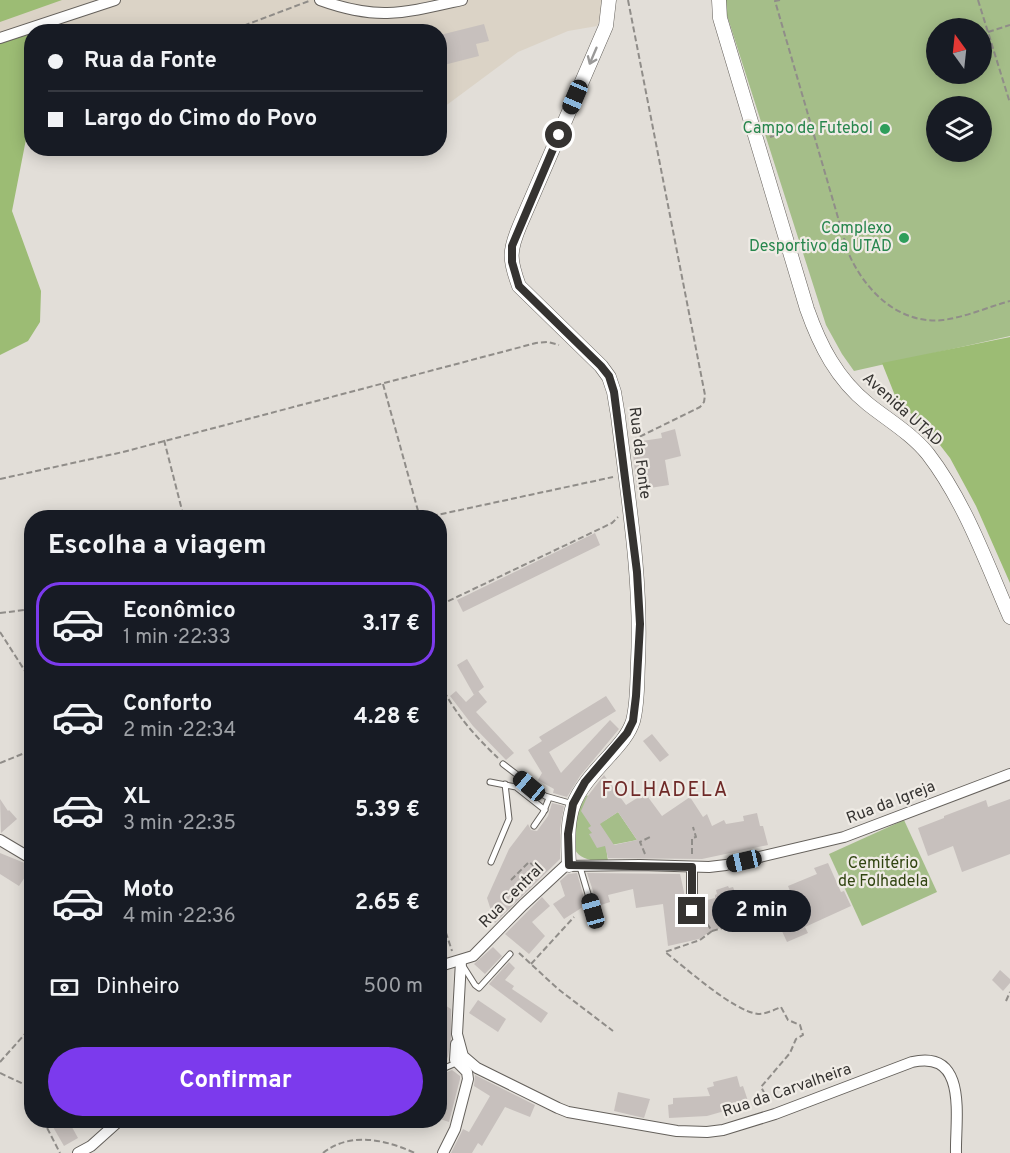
<!DOCTYPE html>
<html lang="pt">
<head>
<meta charset="utf-8">
<style>
	body { margin:0; font-family:Overpass,sans-serif; background:#242831; color:#f1f3f6; height:100vh; display:flex; flex-direction:column; font-size:22px; white-space:nowrap }
	* { box-sizing:border-box; margin:0 }
	p { font-size:20px; color:#9ea1a6 }
	.icon { flex:none; width:33px; height:33px; fill:none; stroke:currentColor; stroke-width:2; stroke-linecap:round; stroke-linejoin:round }
	.map { position:relative; flex:1; overflow:hidden }
	.details { position:absolute; left:24px; top:510px; width:423px; height:618px; display:flex; flex-direction:column; background:#171b24; border-radius:24px; box-shadow:0 3px 15px #0003 }
	.details>* { flex:none }
	.banner { position:absolute; left:24px; top:24px; width:423px; height:132px; border-radius:24px; box-shadow:0 3px 15px #0003; display:grid; align-content:center; height:132px; padding:0 24px; background:#171b24 }
	.needle { width:39px; rotate:345deg }
	.fabs { position:absolute; left:926px; top:18px; display:grid; gap:12px }
	.fabs a { display:grid; place-items:center; width:66px; height:66px; border-radius:50%; background:#171b24; box-shadow:0 3px 15px #0003; font-size:30px }
	.end { position:absolute; width:27px; height:27px; margin:-14px; border:8px solid #353331; background:#fff; box-shadow:0 0 0 3px #fff }
	.from { border-radius:50% }
	.bubble { position:absolute; height:42px; border-radius:21px; background:#171b24; box-shadow:0 3px 15px #0003; font-size:20px; font-weight:700; line-height:42px; text-align:center }
	.car { position:absolute; width:18px; height:36px; margin:-18px -9px; border-radius:8px; box-shadow:0 0 4px 2px #0007; background:linear-gradient(#222 24%,#8ab4d8 0 40%,#222 0 76%,#8ab4d8 0 86%,#222 0) }
	.banner b { display:flex; align-items:center; gap:21px; height:57px; font-size:22px }
	.banner b+b { border-top:2px solid #363941 }
	.banner i { width:15px; height:15px; background:#f1f3f6 }
	ul { padding:0; list-style:none }
	li { display:flex; align-items:center; gap:18px; height:84px; margin:0 12px 9px; padding:0 12px; border:3px solid transparent; border-radius:24px }
	li div { flex:1 }
	li b { display:block; font-size:22px }
	li em { font-style:normal; font-weight:700 }
	li.selected { border-color:#7c3aed }
	li>.icon { width:54px; height:54px; stroke-width:1.5 }
	h2 { padding:0 24px; font-size:27px; line-height:72px }
	.pay { display:flex; align-items:center; gap:15px; height:66px; padding:0 24px; font-size:22px }
	.pay p { margin-inline-start:auto }
	.action { display:flex; gap:12px; margin-top:auto; padding:12px 24px }
	.action a { flex:1; height:69px; border-radius:36px; background:#7c3aed; color:#fff; font-size:24px; font-weight:700; line-height:69px; text-align:center }
	.map>svg:first-child { display:block }
	.built { fill:#dbd3c6 }
	.green { fill:#a5be89; fill-rule:evenodd }
	.forest { fill:#9cbc74 }
	.building { fill:#c7c0bd; fill-rule:evenodd }
	.lines { fill:none; stroke-linecap:round; stroke-linejoin:round }
	.service-casing { stroke:#65615c; stroke-width:7 }
	.minor-casing { stroke:#65615c; stroke-width:12 }
	.tertiary-casing { stroke:#65615c; stroke-width:15 }
	.path { stroke:#908d89; stroke-width:2; stroke-dasharray:6 3; stroke-linecap:butt }
	.service { stroke:#fff; stroke-width:5 }
	.minor { stroke:#fff; stroke-width:10 }
	.tertiary { stroke:#fff; stroke-width:14 }
	.oneway { stroke:#9a9998 }
	.route { stroke:#353331; stroke-width:8 }
	.leisure-dot { fill:#2e9e5b; stroke:#efebe5; stroke-width:2 }
	.labels { text-anchor:middle; dominant-baseline:central; stroke-width:4.5; stroke-linejoin:round; paint-order:stroke }
	.leisure-label { font-size:16px; fill:#27864d; stroke:#efebe5; text-anchor:end }
	.street-label { font-size:16px; fill:#353331; stroke:#efebe5 }
	.park-label { font-size:16px; fill:#314511; stroke:#efebe5 }
	.quarter-label { font-size:20px; letter-spacing:1.5px; fill:#6e2927; stroke:#efebe5 }
</style>
</head>
<body>
<div class="map">
<svg width="1010" height="1153" viewBox="0 0 1010 1153">
	<rect width="100%" height="100%" fill="#e2ded8"/>
	<path class="built" d="M0,0H602L603,4L602,15L597,26L568,31L518,52L440,110V32H32L31,120L0,138Z"/>
	<g class="green">
		<path d="M724,0H1010V336L854,371L842,354L826,325L725,9ZM936,28H981V74H936ZM936,106H981V152H936Z"/>
		<path d="M587,795L604,821L618,812L637,840L606,846L608,862C582,861 567,855 575,826C577,814 580,805 587,795Z"/>
		<path d="M904,820L937,892L862,926L829,854Z"/>
	</g>
	<g class="forest">
		<path d="M0,0H62L0,22Z"/>
		<path d="M31,34V127L28,129L12,211L41,291L40,322L28,341L0,355V43Z"/>
		<path d="M1010,337V583L976,506L950,458L933,436L896,398L882,363Z"/>
	</g>
	<g class="building">
		<path d="M484,24L489,41L476,44L479,56L440,66V35Z"/>
		<path d="M675,429L681,456L665,460L669,485L637,490L632,445L642,444V441L662,438L661,433Z"/>
		<path d="M595,533L600,545L463,612L457,600Z"/>
		<path d="M467,659L484,687L474,695L457,665Z"/>
		<path d="M456,691L466,702L478,691L487,702L476,712L514,753L506,760L473,726L450,696Z"/>
		<path d="M606,696L616,711L549,752L561,773L610,720L619,729L580,776L567,797L553,793L554,789L538,780L542,773L528,750L542,741L539,737Z"/>
		<path d="M652,734L669,755L660,762L643,741Z"/>
		<path d="M604,775L626,805L645,793L662,816L690,797L703,817L707,814L712,826L724,820L726,824L744,821L743,816L757,813L760,826H763L768,845L702,859L608,858L605,846L597,848L589,834L592,833L588,828L591,826L581,811L587,797ZM618,812L637,840L614,845L600,824Z"/>
		<path d="M0,799L8,811L9,810L17,819L1,833Z"/>
		<path d="M1010,799V854L962,872L953,846L928,856L918,828L944,818V816L986,800L988,807Z"/>
		<path d="M552,803L564,806L560,828V859L495,923L487,898L509,849L528,824L531,830L537,831L548,816Z"/>
		<path d="M0,853L32,866V878L27,874L19,886L0,874Z"/>
		<path d="M828,863L841,892L844,891L851,906L805,927L808,933L787,942L775,916L796,906L788,886L817,874L814,868Z"/>
		<path d="M577,873L586,905L564,919L553,904L565,896L560,881L568,874Z"/>
		<path d="M587,873L680,874L684,892L685,912L688,917L691,918L699,914V902L715,898V895L717,894L716,890L728,886L729,888L733,887L735,892L737,891L743,908L734,911L738,923L711,931L699,939L668,946L663,904L636,908L633,889L608,895L610,902L598,906Z"/>
		<path d="M542,897L550,906L532,922L545,936L529,954L505,934Z"/>
		<path d="M493,947L502,956L485,974L474,964Z"/>
		<path d="M509,962L515,968L505,980L514,986L512,989L548,1013L541,1023L489,984Z"/>
		<path d="M1000,970L1010,979V983L1003,991L992,980Z"/>
		<path d="M478,1000L506,1019L498,1032L469,1013Z"/>
		<path d="M440,1002L451,1009V1039L448,1056L446,1062L440,1065Z"/>
		<path d="M452,1070L460,1076V1079L449,1122L440,1119V1096L445,1073Z"/>
		<path d="M475,1075L535,1105L530,1117L505,1107L482,1146L478,1143L472,1153H451L463,1129L469,1132L490,1096L474,1086Z"/>
		<path d="M737,1076L740,1087L743,1086L749,1104L707,1116L669,1118L668,1105L673,1104V1098L710,1096L707,1088L714,1086L713,1082Z"/>
		<path d="M618,1092L650,1099L644,1118L614,1111Z"/>
		<path d="M49,1120H68L78,1138L64,1146Z"/>
	</g>
	<g class="lines">
		<g class="service-casing">
			<g id="service">
				<path d="M503,764L545,796L573,804"/>
				<path d="M490,782L516,787L545,810"/>
				<path d="M534,826L543,813L549,798"/>
				<path d="M491,862L509,819L505,784"/>
				<path d="M580,867L593,911"/>
				<path d="M463,966L475,985L479,988L510,954"/>
				<path d="M440,1070L456,1063"/>
			</g>
		</g>
		<g class="minor-casing">
			<g id="minor">
				<path d="M320,0C378,21 404,13 462,0"/>
				<path d="M0,38L115,0"/>
				<path d="M0,840L32,859"/>
				<path d="M692,911V867"/>
				<path d="M461,961L457,1034L463,1056L477,1068L558,1108L568,1112L677,1131L707,1132L723,1130L775,1114L912,1062C969,1049 955,1120 956,1153"/>
				<path d="M440,966L473,956L523,905L565,866L640,865L709,867L726,865L844,837L1010,774"/>
				<path d="M78,1153L91,1146L120,1120"/>
				<path d="M443,1153L455,1129L468,1079L467,1072L455,1060L456,1044"/>
			</g>
		</g>
		<g class="tertiary-casing">
			<g id="tertiary">
				<path d="M719,0L720,18L807,309C820,346 837,379 868,404C888,420 912,434 928,454C965,502 986,562 1010,617"/>
				<path d="M569,865C566,807 571,797 610,755C619,745 629,734 633,721C638,702 637,681 638,662C642,579 628,498 618,416L614,392L609,377L601,366L519,286C509,259 509,251 520,225L606,26L609,0"/>
			</g>
		</g>
		<g class="path">
			<path d="M628,0L705,395L704,402L700,407L635,439"/>
			<path d="M780,0L775,1L848,252C864,290 899,325 943,320C966,317 988,307 1010,301"/>
			<path d="M978,0L1010,103"/>
			<path d="M227,32L309,1"/>
			<path d="M988,32L1010,25"/>
			<path d="M770,137L810,125"/>
			<path d="M383,384L420,518"/>
			<path d="M164,440L184,518"/>
			<path d="M0,479L123,452L536,343L548,342L559,345"/>
			<path d="M423,518L613,477"/>
			<path d="M440,605L612,523L618,517"/>
			<path d="M0,613L32,609"/>
			<path d="M0,632L32,682"/>
			<path d="M440,683C454,713 475,736 498,758"/>
			<path d="M0,763L32,750"/>
			<path d="M645,854L640,842L650,837"/>
			<path d="M692,854V838L696,837L693,827"/>
			<path d="M511,880L529,862L542,872"/>
			<path d="M440,915L452,951"/>
			<path d="M702,916L712,931L776,913"/>
			<path d="M712,931L700,940L665,952C686,968 733,1011 758,1014C766,1014 774,1010 781,1007L788,1020L800,1025L803,1035L796,1039L790,1053L761,1087L770,1103"/>
			<path d="M519,953L558,989L613,1031"/>
			<path d="M531,964L574,917"/>
			<path d="M1006,1001L1010,992"/>
			<path d="M0,1062L32,1026"/>
			<path d="M0,1073L32,1088"/>
			<path d="M43,1120L60,1153"/>
			<path d="M323,1153C351,1131 386,1140 415,1153"/>
		</g>
		<use href="#service" class="service"/>
		<use href="#minor" class="minor"/>
		<use href="#tertiary" class="tertiary"/>
	</g>
	<defs><path id="oneway-shaft" d="M-6 0H5M1.5-3L5.5 0L1.5 3" fill="none" stroke-width="1.6" stroke-linecap="round" stroke-linejoin="round" transform="scale(1.5)"/></defs>
	<use class="oneway" href="#oneway-shaft" transform="translate(593 56) rotate(113)"/>
	<g class="lines">
		<path class="route" d="M559,135L512,246V262L519,286L601,366L609,376L614,392L637,572L640,624L636,696L633,721L627,733L585,782L573,804L568,834L569,865L692,867V911"/>
	</g>
	<g class="leisure-dot">
		<circle cx="885" cy="129" r="6"/>
		<circle cx="904" cy="238" r="6"/>
	</g>
	<g class="labels">
		<g class="leisure-label">
			<text x="873" y="129">Campo de Futebol</text>
			<text x="892" y="229">Complexo<tspan x="892" dy="18">Desportivo da UTAD</tspan></text>
		</g>
		<g class="street-label">
			<text transform="translate(902 410) rotate(42)">Avenida UTAD</text>
			<text transform="translate(639 453) rotate(83)">Rua da Fonte</text>
			<text transform="translate(891 803) rotate(-21)">Rua da Igreja</text>
			<text transform="translate(512 896) rotate(-45)">Rua Central</text>
			<text transform="translate(787 1091) rotate(-19)">Rua da Carvalheira</text>
		</g>
		<g class="park-label">
			<text x="883" y="864">Cemitério<tspan x="883" dy="18">de Folhadela</tspan></text>
		</g>
		<g class="quarter-label">
			<text x="665" y="791">FOLHADELA</text>
		</g>
	</g>
</svg>
<div class="fabs">
<a><svg class="needle" viewBox="-14 -14 28 28"><path d="M0-13l5 13h-10z" fill="#e53935"/><path d="M0 13l5-13h-10z" fill="#9ea1a6"/></svg></a>
<a><svg class="icon" aria-label="layers" viewBox="0 0 24 24"><path d="M12 4l9 5-9 5-9-5zM3 14l9 5 9-5"/></svg></a>
</div>
<i class="end from" style="left:559px;top:135px"></i>
<i class="end" style="left:692px;top:911px"></i>
<div class="bubble" style="left:712px;top:890px;width:99px">2 min</div>
<i class="car" style="left:575px;top:97px;rotate:203deg"></i>
<i class="car" style="left:529px;top:786px;rotate:310deg"></i>
<i class="car" style="left:744px;top:861px;rotate:257deg"></i>
<i class="car" style="left:593px;top:911px;rotate:344deg"></i>
<div class="banner">
<b><i class="from"></i>Rua da Fonte</b>
<b><i></i>Largo do Cimo do Povo</b>
</div>
<section class="details">
<h2>Escolha a viagem</h2>
<ul>
<li class="selected"><svg class="icon" aria-label="car" viewBox="0 0 24 24"><path d="M5 17H2v-5l4-1 3-4h7l3 4 3 1v5h-3M9 17h6M6 11h13"/><circle cx="7" cy="17" r="2"/><circle cx="17" cy="17" r="2"/></svg><div><b>Econômico</b><p>1 min · 22:33</p></div><em>3.17 €</em></li>
<li><svg class="icon" aria-label="car" viewBox="0 0 24 24"><path d="M5 17H2v-5l4-1 3-4h7l3 4 3 1v5h-3M9 17h6M6 11h13"/><circle cx="7" cy="17" r="2"/><circle cx="17" cy="17" r="2"/></svg><div><b>Conforto</b><p>2 min · 22:34</p></div><em>4.28 €</em></li>
<li><svg class="icon" aria-label="car" viewBox="0 0 24 24"><path d="M5 17H2v-5l4-1 3-4h7l3 4 3 1v5h-3M9 17h6M6 11h13"/><circle cx="7" cy="17" r="2"/><circle cx="17" cy="17" r="2"/></svg><div><b>XL</b><p>3 min · 22:35</p></div><em>5.39 €</em></li>
<li><svg class="icon" aria-label="car" viewBox="0 0 24 24"><path d="M5 17H2v-5l4-1 3-4h7l3 4 3 1v5h-3M9 17h6M6 11h13"/><circle cx="7" cy="17" r="2"/><circle cx="17" cy="17" r="2"/></svg><div><b>Moto</b><p>4 min · 22:36</p></div><em>2.65 €</em></li>
</ul>
<div class="pay"><svg class="icon" aria-label="cash" viewBox="0 0 24 24"><path d="M3 7h18v10H3z"/><circle cx="12" cy="12" r="2"/></svg>Dinheiro<p>500 m</p></div>
<div class="action"><a>Confirmar</a></div>
</section>
</div>
</body>
</html>
